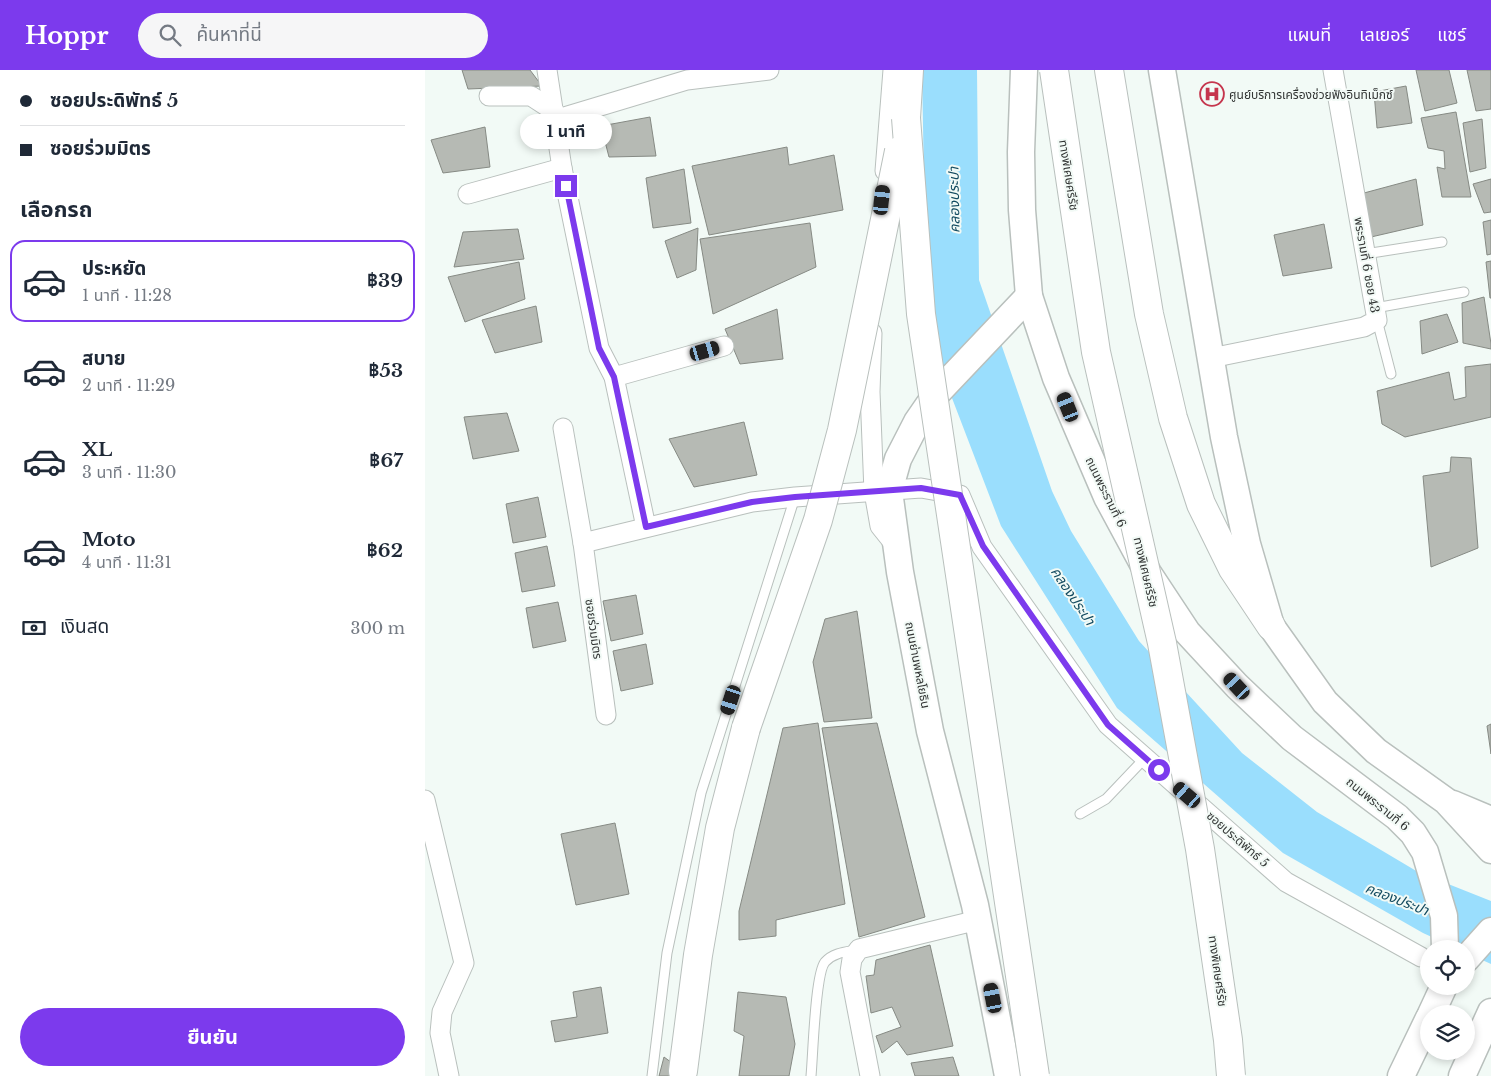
<!DOCTYPE html>
<html lang="th">
<head>
<meta charset="utf-8">
<style>
	body { margin:0; font-family:"Libre Baskerville","Noto Sans Thai",serif; background:#f6f6f7; color:#1f2937; height:100vh; display:flex; flex-direction:column; font-size:19px; white-space:nowrap }
	* { box-sizing:border-box; margin:0 }
	p { font-size:16px; color:#747a83 }
	.icon { flex:none; width:28px; height:28px; fill:none; stroke:currentColor; stroke-width:2; stroke-linecap:round; stroke-linejoin:round }
	.map { position:relative; flex:1; overflow:hidden }
	.details { display:flex; flex-direction:column; background:#fff; width:425px }
	.details>* { flex:none }
	.banner { display:grid; align-content:center; height:110px; padding:0 20px; background:#fff }
	.fabs { position:absolute; left:995px; top:870px; display:grid; gap:10px }
	.fabs a { display:grid; place-items:center; width:55px; height:55px; border-radius:50%; background:#fff; box-shadow:0 2px 8px #0003; font-size:25px }
	.end { position:absolute; width:22px; height:22px; margin:-11px; border:6px solid #7c3aed; background:#fff; box-shadow:0 0 0 2px #fff }
	.from { border-radius:50% }
	.bubble { position:absolute; height:35px; border-radius:18px; background:#fff; box-shadow:0 2px 8px #0003; font-size:16px; font-weight:700; line-height:35px; text-align:center }
	.car { position:absolute; width:15px; height:30px; margin:-15px -8px; border-radius:6px; box-shadow:0 0 4px 1px #0007; background:linear-gradient(#222 24%,#8ab4d8 0 40%,#222 0 76%,#8ab4d8 0 86%,#222 0) }
	.banner b { display:flex; align-items:center; gap:18px; height:48px; font-size:19px }
	.banner b+b { border-top:1px solid #e0e1e3 }
	.banner i { width:12px; height:12px; background:#1f2937 }
	ul { padding:0; list-style:none }
	li { display:flex; align-items:center; gap:15px; height:82px; margin:0 10px 8px; padding:0 10px; border:2px solid transparent; border-radius:15px }
	li div { flex:1 }
	li b { display:block; font-size:19px }
	li em { font-style:normal; font-weight:700 }
	li.selected { border-color:#7c3aed }
	li>.icon { width:45px; height:45px; stroke-width:1.5 }
	h2 { padding:0 20px; font-size:22px; line-height:60px }
	.pay { display:flex; align-items:center; gap:12px; height:55px; padding:0 20px; font-size:19px }
	.pay p { margin-inline-start:auto }
	.primary-button { display:flex; gap:10px; margin-top:auto; padding:10px 20px }
	.primary-button a { flex:1; height:58px; border-radius:30px; background:#7c3aed; color:#fff; font-size:20px; font-weight:700; line-height:58px; text-align:center }
	header { display:flex; align-items:center; gap:30px; box-sizing:border-box; height:70px; padding:0 25px; background:#7c3aed; color:#fff }
	header strong { font-size:24px }
	nav { display:flex; gap:28px; margin-inline-start:auto; font-size:18px }
	.search { width:350px; height:45px; background:#f6f6f7; display:flex; align-items:center; gap:12px; box-sizing:border-box; padding:0 18px; border-radius:28px; color:#747a83; font-size:19px }
	main { display:flex; flex:1; min-height:0 }
	.map>svg:first-child { display:block }
	.water { fill:#9adefd }
	.building { fill:#b6bab4; stroke:#868a84 }
	.lines { fill:none; stroke-linecap:round; stroke-linejoin:round }
	.lane-casing { stroke:#b9c0bd; stroke-width:11 }
	.street-casing { stroke:#b9c0bd; stroke-width:21 }
	.secondary-casing { stroke:#b9c0bd; stroke-width:29 }
	.highway-casing { stroke:#b9c0bd; stroke-width:30 }
	.lane { stroke:#fff; stroke-width:9 }
	.street { stroke:#fff; stroke-width:19 }
	.secondary { stroke:#fff; stroke-width:26 }
	.highway { stroke:#fff; stroke-width:28 }
	.highway-bridge-casing { stroke:#b9c0bd; stroke-width:30; stroke-linecap:butt }
	.highway-bridge { stroke:#fff; stroke-width:28 }
	.route { stroke:#7c3aed; stroke-width:6 }
	.labels { text-anchor:middle; dominant-baseline:central; stroke-width:4; stroke-linejoin:round; paint-order:stroke }
	.poi-label { font-size:12px; fill:#323534; stroke:#f2faf6; text-anchor:start }
	.street-label { font-size:12px; fill:#323534; stroke:#f2faf6 }
	.water-label { font-size:14px; font-style:italic; fill:#134b60; stroke:#f2faf6 }
</style>
</head>
<body>
<header>
<strong>Hoppr</strong>
<div class="search"><svg class="icon" aria-label="search" viewBox="0 0 24 24"><circle cx="10" cy="10" r="6"/><path d="M15 15l6 6"/></svg>ค้นหาที่นี่</div>
<nav><a>แผนที่</a><a>เลเยอร์</a><a>แชร์</a></nav>
</header>
<main>
<section class="details">
<div class="banner">
<b><i class="from"></i>ซอยประดิพัทธ์ 5</b>
<b><i></i>ซอยร่วมมิตร</b>
</div>
<h2>เลือกรถ</h2>
<ul>
<li class="selected"><svg class="icon" aria-label="car" viewBox="0 0 24 24"><path d="M5 17H2v-5l4-1 3-4h7l3 4 3 1v5h-3M9 17h6M6 11h13"/><circle cx="7" cy="17" r="2"/><circle cx="17" cy="17" r="2"/></svg><div><b>ประหยัด</b><p>1 นาที · 11:28</p></div><em>฿39</em></li>
<li><svg class="icon" aria-label="car" viewBox="0 0 24 24"><path d="M5 17H2v-5l4-1 3-4h7l3 4 3 1v5h-3M9 17h6M6 11h13"/><circle cx="7" cy="17" r="2"/><circle cx="17" cy="17" r="2"/></svg><div><b>สบาย</b><p>2 นาที · 11:29</p></div><em>฿53</em></li>
<li><svg class="icon" aria-label="car" viewBox="0 0 24 24"><path d="M5 17H2v-5l4-1 3-4h7l3 4 3 1v5h-3M9 17h6M6 11h13"/><circle cx="7" cy="17" r="2"/><circle cx="17" cy="17" r="2"/></svg><div><b>XL</b><p>3 นาที · 11:30</p></div><em>฿67</em></li>
<li><svg class="icon" aria-label="car" viewBox="0 0 24 24"><path d="M5 17H2v-5l4-1 3-4h7l3 4 3 1v5h-3M9 17h6M6 11h13"/><circle cx="7" cy="17" r="2"/><circle cx="17" cy="17" r="2"/></svg><div><b>Moto</b><p>4 นาที · 11:31</p></div><em>฿62</em></li>
</ul>
<div class="pay"><svg class="icon" aria-label="cash" viewBox="0 0 24 24"><path d="M3 7h18v10H3z"/><circle cx="12" cy="12" r="2"/></svg>เงินสด<p>300 m</p></div>
<div class="primary-button"><a>ยืนยัน</a></div>
</section>
<div class="map">
<svg width="1066" height="1006" viewBox="0 0 1066 1006">
	<rect width="100%" height="100%" fill="#f2faf6"/>
	<path class="water" d="M497,0H552L554,210L627,421L646,461L714,571L817,683L892,742L993,802L1066,831V894L998,863L858,783L692,638L576,456L522,315L501,223Z"/>
	<g class="building">
		<path d="M37,0H105L117,16L43,19Z"/>
		<path d="M991,0H1024L1032,33L1000,41Z"/>
		<path d="M1042,0H1066V39L1051,41Z"/>
		<path d="M981,16L987,53L952,58L949,22Z"/>
		<path d="M1031,42L1046,127H1017L1012,97L1020,99L1019,81L1003,78L996,48Z"/>
		<path d="M225,47L231,86L184,87L176,56Z"/>
		<path d="M1057,49L1061,98L1045,102L1038,53Z"/>
		<path d="M60,57L65,97L18,103L6,70Z"/>
		<path d="M362,77L364,95L409,85L418,140L284,165L267,96Z"/>
		<path d="M259,99L266,153L228,158L221,108Z"/>
		<path d="M991,109L998,155L946,167L939,123Z"/>
		<path d="M1066,109V142L1059,143L1048,114Z"/>
		<path d="M1066,150V184L1062,185L1058,152Z"/>
		<path d="M385,153L391,197L288,244L275,169Z"/>
		<path d="M899,154L907,198L858,206L849,165Z"/>
		<path d="M273,158L271,200L252,208L240,171Z"/>
		<path d="M93,159L99,189L29,197L38,162Z"/>
		<path d="M1066,191V228H1065L1061,192Z"/>
		<path d="M94,192L100,229L40,252L23,207Z"/>
		<path d="M1059,227L1066,274V279L1038,273L1037,233Z"/>
		<path d="M111,236L117,272L70,283L57,250Z"/>
		<path d="M352,239L358,289L315,294L300,259Z"/>
		<path d="M1022,244L1033,272L997,284L995,251Z"/>
		<path d="M1066,294V347L980,367L957,354L952,321L1024,302L1029,330L1041,327L1040,297Z"/>
		<path d="M82,343L94,381L48,389L39,347Z"/>
		<path d="M319,352L332,405L269,417L244,369Z"/>
		<path d="M1026,387L1046,388L1053,478L1006,497L998,406L1025,402Z"/>
		<path d="M113,427L121,467L88,473L81,434Z"/>
		<path d="M122,476L130,516L97,522L90,483Z"/>
		<path d="M211,525L218,564L186,571L178,531Z"/>
		<path d="M133,532L141,571L108,578L101,538Z"/>
		<path d="M432,541L447,648L399,652L388,592L400,549Z"/>
		<path d="M221,574L228,614L196,621L188,581Z"/>
		<path d="M393,653L420,834L351,850V866L314,870V841L358,658Z"/>
		<path d="M452,653L500,847L434,867L397,658Z"/>
		<path d="M1066,654V684L1062,656Z"/>
		<path d="M190,753L204,824L151,835L136,764Z"/>
		<path d="M505,875L528,976L482,985L472,971L457,983L451,966L476,957L467,937L446,943L441,906L449,905L451,890Z"/>
		<path d="M176,917L183,963L130,972L126,951L152,947L148,922Z"/>
		<path d="M313,922L361,927L370,974L364,1006H314L319,966L309,961Z"/>
		<path d="M239,987L258,1001L267,1006H234Z"/>
		<path d="M528,987L534,1006H490L486,993Z"/>
	</g>
	<g class="lines">
		<g class="lane-casing">
			<g id="lane">
				<path d="M940,184L1017,172"/>
				<path d="M950,238L1039,222"/>
				<path d="M952,250L966,304"/>
				<path d="M655,744L681,729L720,688"/>
				<path d="M227,1006L242,883L276,723L370,427"/>
				<path d="M386,1006C388,986 390,904 400,892C408,883 420,882 431,880"/>
			</g>
		</g>
		<g class="street-casing">
			<g id="street">
				<path d="M122,0L137,98L174,278L189,307L221,457"/>
				<path d="M64,26H106L129,41"/>
				<path d="M129,50L262,10L344,0"/>
				<path d="M460,101L468,0"/>
				<path d="M43,124L137,98"/>
				<path d="M447,263L445,322L449,422L455,456L471,476"/>
				<path d="M786,288L939,257L952,250L908,0"/>
				<path d="M189,307L299,276"/>
				<path d="M138,358L158,473L181,645"/>
				<path d="M158,473L327,432L370,427L496,418L535,425L557,477L683,655L861,812L996,887"/>
				<path d="M0,730L39,893L17,942L15,963L24,1006"/>
				<path d="M445,1006L425,902L427,889L434,879L553,850"/>
			</g>
		</g>
		<g class="secondary-casing">
			<g id="secondary">
				<path d="M599,0L596,82L597,140L604,226L631,308L682,427L723,503L762,562L812,616L867,668L972,747L988,763L1000,782L1019,846L1020,879"/>
				<path d="M737,0L799,367L822,474L846,556L900,632L951,681L1021,731L1066,780"/>
				<path d="M1028,734L1066,750"/>
				<path d="M1041,889L1066,861"/>
				<path d="M1006,944L1019,916"/>
				<path d="M583,1006L550,835L505,661L475,502L464,421L473,389L492,352L512,323L604,226"/>
				<path d="M976,1006L1004,948"/>
				<path d="M1037,1006L1066,942"/>
			</g>
		</g>
		<g class="highway-casing">
			<g id="highway">
				<path d="M684,0L724,244L748,348L776,434L808,499L846,556"/>
				<path d="M481,48L484,0"/>
				<path d="M258,1001L273,885L295,758L321,658"/>
			</g>
		</g>
		<use href="#lane" class="lane"/>
		<use href="#street" class="street"/>
		<use href="#secondary" class="secondary"/>
		<use href="#highway" class="highway"/>
		<g class="highway-bridge-casing">
			<g id="highway-bridge">
				<path d="M629,0L671,282L737,573L775,779L803,970L806,1006"/>
				<path d="M481,48L496,244L610,1006"/>
				<path d="M321,658L393,450L417,360L474,81"/>
			</g>
		</g>
		<use href="#highway-bridge" class="highway-bridge"/>
	</g>
	<g class="lines">
		<path class="route" d="M141,116L174,278L189,307L221,457L327,432L370,427L496,418L535,425L558,476L683,655L734,700"/>
	</g>
	<defs>
		<g id="hospital-ring" transform="scale(1.25)"><circle r="9.5" fill="#f2faf6" stroke="#c5354d" stroke-width="1.5"/><path d="M-5-5h3v3.5h4V-5h3V5h-3V1.5h-4V5h-3Z" fill="#c5354d"/></g>
	</defs>
	<g fill-rule="evenodd">
		<use href="#hospital-ring" x="787" y="24"/>
	</g>
	<g class="labels">
		<g class="poi-label">
			<text x="804" y="24">ศูนย์บริการเครื่องช่วยฟังอินทิเม็กซ์</text>
		</g>
		<g class="street-label">
			<text transform="translate(644 105) rotate(81)">ทางพิเศษศรีรัช</text>
			<text transform="translate(942 195) rotate(80)">พระรามที่ 6 ซอย 43</text>
			<text transform="translate(681 422) rotate(64)">ถนนพระรามที่ 6</text>
			<text transform="translate(721 502) rotate(77)">ทางพิเศษศรีรัช</text>
			<text transform="translate(169 559) rotate(82)">ซอยร่วมมิตร</text>
			<text transform="translate(493 595) rotate(79)">ถนนย่านพหลโยธิน</text>
			<text transform="translate(953 734) rotate(39)">ถนนพระรามที่ 6</text>
			<text transform="translate(813 769) rotate(41)">ซอยประดิพัทธ์ 5</text>
			<text transform="translate(793 901) rotate(82)">ทางพิเศษศรีรัช</text>
		</g>
		<g class="water-label">
			<text transform="translate(529 130) rotate(-91)">คลองประปา</text>
			<text transform="translate(648 526) rotate(56)">คลองประปา</text>
			<text transform="translate(972 829) rotate(21)">คลองประปา</text>
		</g>
	</g>
</svg>
<div class="fabs">
<a><svg class="icon" aria-label="locate" viewBox="0 0 24 24"><circle cx="12" cy="12" r="6"/><path d="M12 2v4M12 18v4M2 12h4M18 12h4"/></svg></a>
<a><svg class="icon" aria-label="layers" viewBox="0 0 24 24"><path d="M12 4l9 5-9 5-9-5zM3 14l9 5 9-5"/></svg></a>
</div>
<i class="end from" style="left:734px;top:700px"></i>
<i class="end" style="left:141px;top:116px"></i>
<div class="bubble" style="left:95px;top:44px;width:92px">1 นาที</div>
<i class="car" style="left:457px;top:130px;rotate:6deg"></i>
<i class="car" style="left:280px;top:281px;rotate:74deg"></i>
<i class="car" style="left:643px;top:337px;rotate:338deg"></i>
<i class="car" style="left:812px;top:616px;rotate:317deg"></i>
<i class="car" style="left:306px;top:630px;rotate:198deg"></i>
<i class="car" style="left:762px;top:725px;rotate:311deg"></i>
<i class="car" style="left:568px;top:928px;rotate:349deg"></i>
</div>
</main>
</body>
</html>
